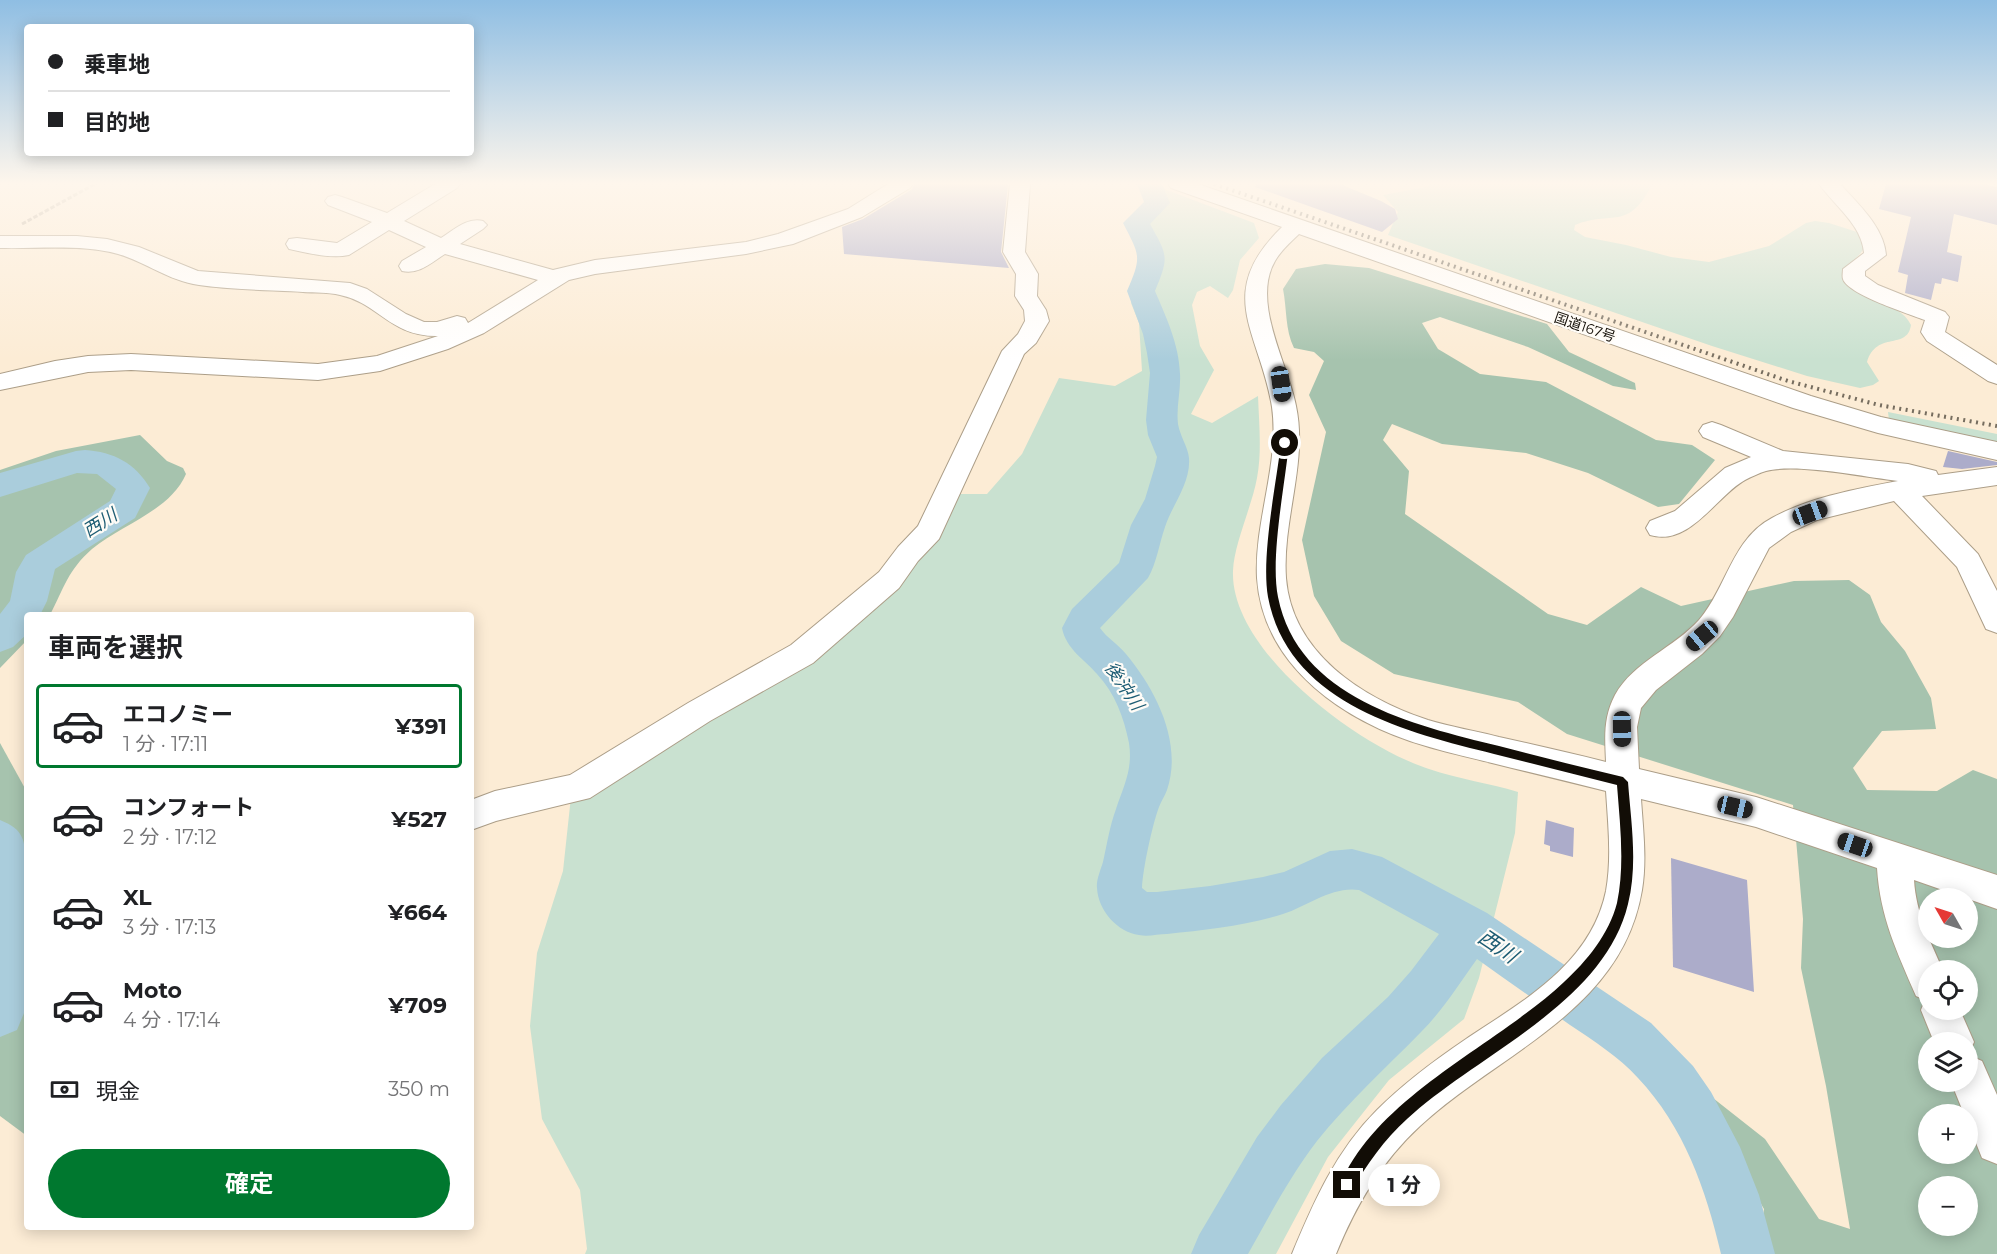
<!DOCTYPE html>
<html lang="ja">
<head>
<meta charset="utf-8">
<style>
	body { margin:0; font-family:Montserrat,"Noto Sans JP",sans-serif; background:#f2f2f2; color:#202124; height:100vh; display:flex; flex-direction:column; font-size:22px; white-space:nowrap }
	* { box-sizing:border-box; margin:0 }
	p { font-size:20px; color:#757577 }
	.icon { flex:none; width:33px; height:33px; fill:none; stroke:currentColor; stroke-width:2; stroke-linecap:round; stroke-linejoin:round }
	.map { position:relative; flex:1; overflow:hidden }
	.sheet { position:absolute; left:24px; top:612px; width:450px; height:618px; display:flex; flex-direction:column; background:#fff; border-radius:6px; box-shadow:0 3px 15px #0003 }
	.sheet>* { flex:none }
	.guide { position:absolute; left:24px; top:24px; width:450px; height:132px; border-radius:6px; box-shadow:0 3px 15px #0003; display:grid; align-content:center; height:132px; padding:0 24px; background:#fff }
	.needle { width:39px; rotate:309deg }
	.fabs { position:absolute; left:1918px; top:888px; display:grid; gap:12px }
	.fabs a { display:grid; place-items:center; width:60px; height:60px; border-radius:50%; background:#fff; box-shadow:0 3px 15px #0003; font-size:30px }
	.end { position:absolute; width:27px; height:27px; margin:-14px; border:8px solid #120d06; background:#fff; box-shadow:0 0 0 3px #fff }
	.from { border-radius:50% }
	.bubble { position:absolute; height:42px; border-radius:21px; background:#fff; box-shadow:0 3px 15px #0003; font-size:20px; font-weight:700; line-height:42px; text-align:center }
	.car { position:absolute; width:18px; height:36px; margin:-18px -9px; border-radius:8px; box-shadow:0 0 4px 2px #0007; background:linear-gradient(#222 24%,#8ab4d8 0 40%,#222 0 76%,#8ab4d8 0 86%,#222 0) }
	.guide b { display:flex; align-items:center; gap:21px; height:57px; font-size:22px }
	.guide b+b { border-top:2px solid #e0e0e0 }
	.guide i { width:15px; height:15px; background:#202124 }
	ul { padding:0; list-style:none }
	li { display:flex; align-items:center; gap:18px; height:84px; margin:0 12px 9px; padding:0 12px; border:3px solid transparent; border-radius:6px }
	li div { flex:1 }
	li b { display:block; font-size:22px }
	li em { font-style:normal; font-weight:700 }
	li.selected { border-color:#00782f }
	li>.icon { width:54px; height:54px; stroke-width:1.5 }
	h2 { padding:0 24px; font-size:27px; line-height:72px }
	.pay { display:flex; align-items:center; gap:15px; height:66px; padding:0 24px; font-size:22px }
	.pay p { margin-inline-start:auto }
	.button { display:flex; gap:12px; margin-top:auto; padding:12px 24px }
	.button a { flex:1; height:69px; border-radius:36px; background:#00782f; color:#fff; font-size:24px; font-weight:700; line-height:69px; text-align:center }
	.map>svg:first-child { display:block }
	.green { fill:#c9e1d0 }
	.forest { fill:#a6c3ae; fill-rule:evenodd }
	.lines { fill:none; stroke-linecap:round; stroke-linejoin:round }
	.river { fill:#aacddc; fill-rule:evenodd }
	.building { fill:#acacca }
	.minor-casing { stroke:#ac9e88; stroke-width:2 }
	.path { stroke:#b5a896; stroke-width:3; stroke-dasharray:4.5 2; stroke-linecap:butt }
	.minor { fill:#fff; fill-rule:evenodd }
	.rail { stroke:#766d5f; stroke-width:4; stroke-dasharray:2 4.5; stroke-linecap:butt }
	.route { fill:#120d06 }
	.labels { text-anchor:middle; dominant-baseline:central; stroke-width:4.5; stroke-linejoin:round; paint-order:stroke }
	.far-street-label { font-size:14px; fill:#120d06; stroke:#fffcf7 }
	.water-label { font-size:18px; font-style:italic; fill:#1e5d74; stroke:#fffcf7 }
	.near-water-label { font-size:21px; font-style:italic; fill:#1e5d74; stroke:#fffcf7 }
</style>
</head>
<body>
<div class="map">
<svg width="1997" height="1254" viewBox="0 0 1997 1254">
	<rect width="100%" height="100%" fill="#fcecd5"/>
	<g class="green">
		<path d="M1431,184H1652C1629,232 1611,210 1575,225L1574,230L1585,237L1626,245L1671,257L1709,262L1769,246L1806,223L1815,221L1829,223L1860,233L1865,245C1861,258 1847,262 1842,274C1857,305 1898,298 1911,325C1907,351 1877,330 1867,362L1879,381L1873,385L1860,388L1807,376L1712,346L1388,235L1398,212L1383,195L1426,187Z"/>
		<path d="M1159,187L1254,223L1259,238L1240,260L1233,290L1228,298L1210,286L1197,292L1192,305L1200,346L1214,370L1191,414L1212,423L1258,396C1259,422 1262,452 1257,478C1252,506 1234,544 1233,571C1230,652 1360,747 1429,769C1458,779 1489,783 1518,792L1515,833L1479,978L1464,1019L1389,1080L1328,1157L1276,1254H585L587,1249L580,1190L542,1119L530,1026L537,953L563,871L573,778L789,655L902,559L946,494H987L1022,454L1059,378L1115,386L1142,371L1139,323L1131,303L1146,254L1142,241L1145,225L1166,204L1155,191Z"/>
		<path d="M1888,412L1997,434V444L1889,420Z"/>
	</g>
	<g class="forest">
		<path d="M1325,264L1369,268L1547,324L1569,352L1635,383L1636,390L1613,386L1528,347L1440,317L1422,323L1438,349L1480,374L1546,382L1656,440L1692,445L1715,460L1679,504L1658,507L1588,473L1526,453L1442,444L1392,424L1383,440L1409,471L1405,514L1548,614L1587,625L1641,587L1681,606L1794,581L1849,580L1870,595L1881,622L1905,651L1931,698L1936,729L1882,731L1853,768L1867,790L1937,791L1973,770L1997,779V1254H1758L1764,1209L1685,1076L1765,1139L1819,1219L1850,1229L1826,1086L1801,968L1803,919L1793,805L1567,734L1518,702L1394,674L1341,641L1314,596L1302,540L1326,432L1309,395L1324,361L1314,352L1294,348C1285,330 1287,309 1283,289L1296,269ZM1929,898H1968V938H1929ZM1929,970H1968V1010H1929ZM1929,1042H1968V1082H1929ZM1929,1114H1968V1154H1929ZM1929,1186H1968V1226H1929Z"/>
		<path d="M140,435L167,461L183,468L186,474C170,511 122,524 92,549C68,570 64,588 50,615H27V640L0,668V470L56,451Z"/>
		<path d="M0,743L27,792V1136L0,1116Z"/>
	</g>
	<g class="lines">
		<g class="river">
			<path d="M1137,184H1162L1170,203L1150,224C1168,256 1169,257 1155,291C1166,317 1179,344 1180,374C1181,390 1176,407 1178,424C1180,436 1188,447 1189,458C1191,483 1172,505 1165,527C1159,544 1157,562 1148,578L1100,628C1107,638 1118,644 1126,654C1156,690 1183,743 1167,790C1165,796 1161,801 1159,807C1152,826 1143,868 1142,888L1147,892H1157L1210,886L1263,877L1284,872L1330,851L1352,849L1382,857L1487,913L1651,1023L1693,1066L1711,1092L1740,1147L1759,1195L1775,1254H1721C1706,1189 1684,1127 1638,1078C1619,1057 1594,1041 1570,1025C1539,1003 1508,981 1477,959C1459,984 1443,1010 1421,1032C1386,1068 1349,1101 1317,1141C1290,1176 1270,1215 1248,1254H1191L1199,1235L1257,1137L1281,1105L1322,1058L1388,997L1411,971L1439,934L1359,890C1332,886 1308,906 1283,914C1246,926 1205,930 1167,934C1158,934 1148,937 1139,935C1117,932 1098,910 1097,888C1096,880 1101,869 1103,862C1107,844 1110,825 1116,809C1124,785 1133,769 1129,743C1124,718 1115,693 1097,674C1085,660 1066,649 1062,628L1072,609L1119,563L1131,525L1145,499L1155,466L1157,457L1148,435L1146,420L1150,373L1147,353L1143,334L1127,291C1142,256 1140,256 1123,223L1144,202Z"/>
			<path d="M85,450C114,452 135,463 150,488L135,518L55,569L47,601L40,615H27V634L13,647L0,652V614L10,601L16,572L26,555L110,501L116,489L97,474L77,473L0,497V473L76,451Z"/>
			<path d="M0,820C25,830 24,840 27,865V994L24,1013L17,1030L0,1037Z"/>
		</g>
	</g>
	<g class="building">
		<path d="M915,184H1008L1001,252L1009,268L844,254L842,227L863,219L911,190Z"/>
		<path d="M1256,184H1340L1381,201L1395,209L1398,219L1382,232L1255,187Z"/>
		<path d="M1886,184H1984L1997,187V225L1954,214L1947,252L1962,256L1958,282L1942,278L1941,284L1935,283L1931,300L1905,293L1908,275L1898,272L1911,217L1879,209Z"/>
		<path d="M1948,451L1997,462V465L1962,469L1943,467Z"/>
		<path d="M1546,820L1574,828L1573,857L1550,851V846L1544,844Z"/>
		<path d="M1671,858L1747,880L1754,992L1673,967Z"/>
	</g>
	<g class="lines">
		<g class="minor-casing">
			<g id="minor">
				<path d="M435,184H460L457,188L404,221L441,238C454,230 467,217 483,221L487,225L483,229L460,244L553,270L595,260L746,242L778,234L848,209L888,184H913L910,188L862,217L793,244L746,254L595,274L569,280L484,333L448,349L380,371L318,380L131,370L88,372L0,390V374L55,361L88,356L131,354L318,364L377,356L438,336C390,337 379,303 340,295C328,292 315,293 303,292C269,290 233,290 199,285C169,281 146,262 118,254C81,244 38,249 0,248V236H77L107,239L139,247L198,271L350,283L367,289L406,314L424,322H437L457,316L465,318L468,323L538,280L445,254C432,262 419,275 402,271L399,266L402,261L426,247L389,230L349,255C331,259 307,253 289,249L286,244L289,239L297,238L337,243L372,222L328,205L325,201L328,197L335,195L342,197L387,213Z"/>
				<path d="M1010,184H1030L1025,252L1038,274L1037,296L1046,310L1049,321L1036,343L1024,354L939,539L918,561L899,588L813,663L710,721L590,798L496,821L471,830V800L495,791L570,775L688,703L791,645L879,572L898,547L918,526L1002,351L1018,334L1025,321L1024,310L1015,296L1016,274L1003,252Z"/>
				<path d="M1168,184H1198L1811,396L1881,417L1997,442V460L1878,433L1793,408L1299,234C1291,242 1281,250 1275,261C1251,302 1288,364 1296,406C1308,463 1282,520 1286,578C1292,653 1362,698 1428,720C1451,727 1476,731 1499,737C1535,745 1570,753 1606,762C1605,737 1603,718 1615,695C1634,661 1674,648 1699,620C1727,587 1732,539 1772,518C1810,497 1856,489 1898,481C1864,477 1797,463 1766,471C1759,473 1751,477 1745,480C1716,496 1690,547 1650,535L1646,528L1650,521L1675,511L1725,468L1751,457L1703,437L1699,431L1703,425L1712,422L1721,425L1783,451L1908,464L1936,471L1938,475L1997,467V485L1922,496L1978,554L1997,591V633L1986,629L1957,567L1894,501L1817,520L1791,532L1769,548L1733,617L1720,636L1702,654L1656,690L1641,708L1637,727L1639,769L1756,797L1997,875V909L1914,880C1916,913 1930,941 1943,970H1929V1010H1960L1974,1042L1968,1055L1982,1061L1997,1095V1164L1982,1158L1968,1123V1114H1964L1951,1082H1968V1042H1934L1921,1010L1925,1000L1916,996C1897,952 1880,917 1877,868L1756,827L1641,799C1643,829 1647,860 1642,890C1622,1011 1500,1052 1420,1126C1381,1162 1356,1205 1336,1254H1292C1314,1201 1336,1151 1377,1110C1404,1083 1435,1060 1466,1039C1523,1001 1591,964 1606,891C1612,858 1608,823 1606,791C1570,782 1533,773 1496,764C1473,758 1449,753 1426,746C1347,723 1263,668 1257,578C1254,521 1280,464 1272,407C1260,332 1213,294 1282,227L1171,188Z"/>
				<path d="M1819,184H1840C1858,204 1884,227 1886,255L1865,271V276L1878,285L1945,312L1949,317L1945,332L1997,365V384L1988,381L1927,341L1921,332L1925,320C1909,314 1847,294 1843,279C1842,276 1843,272 1843,269L1864,253C1862,225 1834,205 1819,184Z"/>
			</g>
		</g>
		<path class="path" d="M22,224L95,184"/>
		<use href="#minor" class="minor"/>
		<path class="rail" d="M1214,184L1788,381L1879,405L1997,426"/>
	</g>
	<linearGradient id="sky" x2="0" y2="1"><stop stop-color="#8fbee3"/><stop offset="0.51" stop-color="#fef6ec"/><stop offset="1" stop-color="#fef6ec" stop-opacity="0"/></linearGradient>
	<rect width="1997" height="360" fill="url(#sky)"/>
	<path class="route" d="M1285,440L1289,443C1285,485 1270,557 1278,597C1298,698 1413,725 1499,746C1540,757 1581,767 1623,777L1628,782C1631,822 1638,864 1628,904C1604,1004 1477,1054 1407,1119C1384,1140 1367,1164 1352,1190L1347,1192L1342,1190L1340,1185C1377,1096 1496,1046 1564,982C1587,961 1609,934 1617,903C1625,865 1620,824 1617,785C1576,775 1535,764 1494,754C1405,732 1288,703 1268,597C1261,557 1276,485 1281,443Z"/>
	<g class="labels">
		<g class="far-street-label">
			<text transform="translate(1585 327) rotate(19)">国道167号</text>
		</g>
		<g class="water-label">
			<text transform="translate(100 523) rotate(-32)">西川</text>
			<text transform="translate(1124 686) rotate(56)">後沖川</text>
		</g>
		<g class="near-water-label">
			<text transform="translate(1498 946) rotate(34)">西川</text>
		</g>
	</g>
</svg>
<div class="fabs">
<a><svg class="needle" viewBox="-14 -14 28 28"><path d="M0-13l5 13h-10z" fill="#e53935"/><path d="M0 13l5-13h-10z" fill="#757577"/></svg></a>
<a><svg class="icon" aria-label="locate" viewBox="0 0 24 24"><circle cx="12" cy="12" r="6"/><path d="M12 2v4M12 18v4M2 12h4M18 12h4"/></svg></a>
<a><svg class="icon" aria-label="layers" viewBox="0 0 24 24"><path d="M12 4l9 5-9 5-9-5zM3 14l9 5 9-5"/></svg></a>
<a>+</a>
<a>−</a>
</div>
<i class="end from" style="left:1285px;top:443px"></i>
<i class="end" style="left:1347px;top:1185px"></i>
<div class="bubble" style="left:1368px;top:1164px;width:72px">1 分</div>
<i class="car" style="left:1281px;top:384px;rotate:172deg"></i>
<i class="car" style="left:1810px;top:513px;rotate:70deg"></i>
<i class="car" style="left:1702px;top:636px;rotate:230deg"></i>
<i class="car" style="left:1622px;top:729px;rotate:179deg"></i>
<i class="car" style="left:1735px;top:807px;rotate:103deg"></i>
<i class="car" style="left:1855px;top:845px;rotate:289deg"></i>
<div class="guide">
<b><i class="from"></i>乗車地</b>
<b><i></i>目的地</b>
</div>
<section class="sheet">
<h2>車両を選択</h2>
<ul>
<li class="selected"><svg class="icon" aria-label="car" viewBox="0 0 24 24"><path d="M5 17H2v-5l4-1 3-4h7l3 4 3 1v5h-3M9 17h6M6 11h13"/><circle cx="7" cy="17" r="2"/><circle cx="17" cy="17" r="2"/></svg><div><b>エコノミー</b><p>1 分 · 17:11</p></div><em>¥391</em></li>
<li><svg class="icon" aria-label="car" viewBox="0 0 24 24"><path d="M5 17H2v-5l4-1 3-4h7l3 4 3 1v5h-3M9 17h6M6 11h13"/><circle cx="7" cy="17" r="2"/><circle cx="17" cy="17" r="2"/></svg><div><b>コンフォート</b><p>2 分 · 17:12</p></div><em>¥527</em></li>
<li><svg class="icon" aria-label="car" viewBox="0 0 24 24"><path d="M5 17H2v-5l4-1 3-4h7l3 4 3 1v5h-3M9 17h6M6 11h13"/><circle cx="7" cy="17" r="2"/><circle cx="17" cy="17" r="2"/></svg><div><b>XL</b><p>3 分 · 17:13</p></div><em>¥664</em></li>
<li><svg class="icon" aria-label="car" viewBox="0 0 24 24"><path d="M5 17H2v-5l4-1 3-4h7l3 4 3 1v5h-3M9 17h6M6 11h13"/><circle cx="7" cy="17" r="2"/><circle cx="17" cy="17" r="2"/></svg><div><b>Moto</b><p>4 分 · 17:14</p></div><em>¥709</em></li>
</ul>
<div class="pay"><svg class="icon" aria-label="cash" viewBox="0 0 24 24"><path d="M3 7h18v10H3z"/><circle cx="12" cy="12" r="2"/></svg>現金<p>350 m</p></div>
<div class="button"><a>確定</a></div>
</section>
</div>
</body>
</html>
